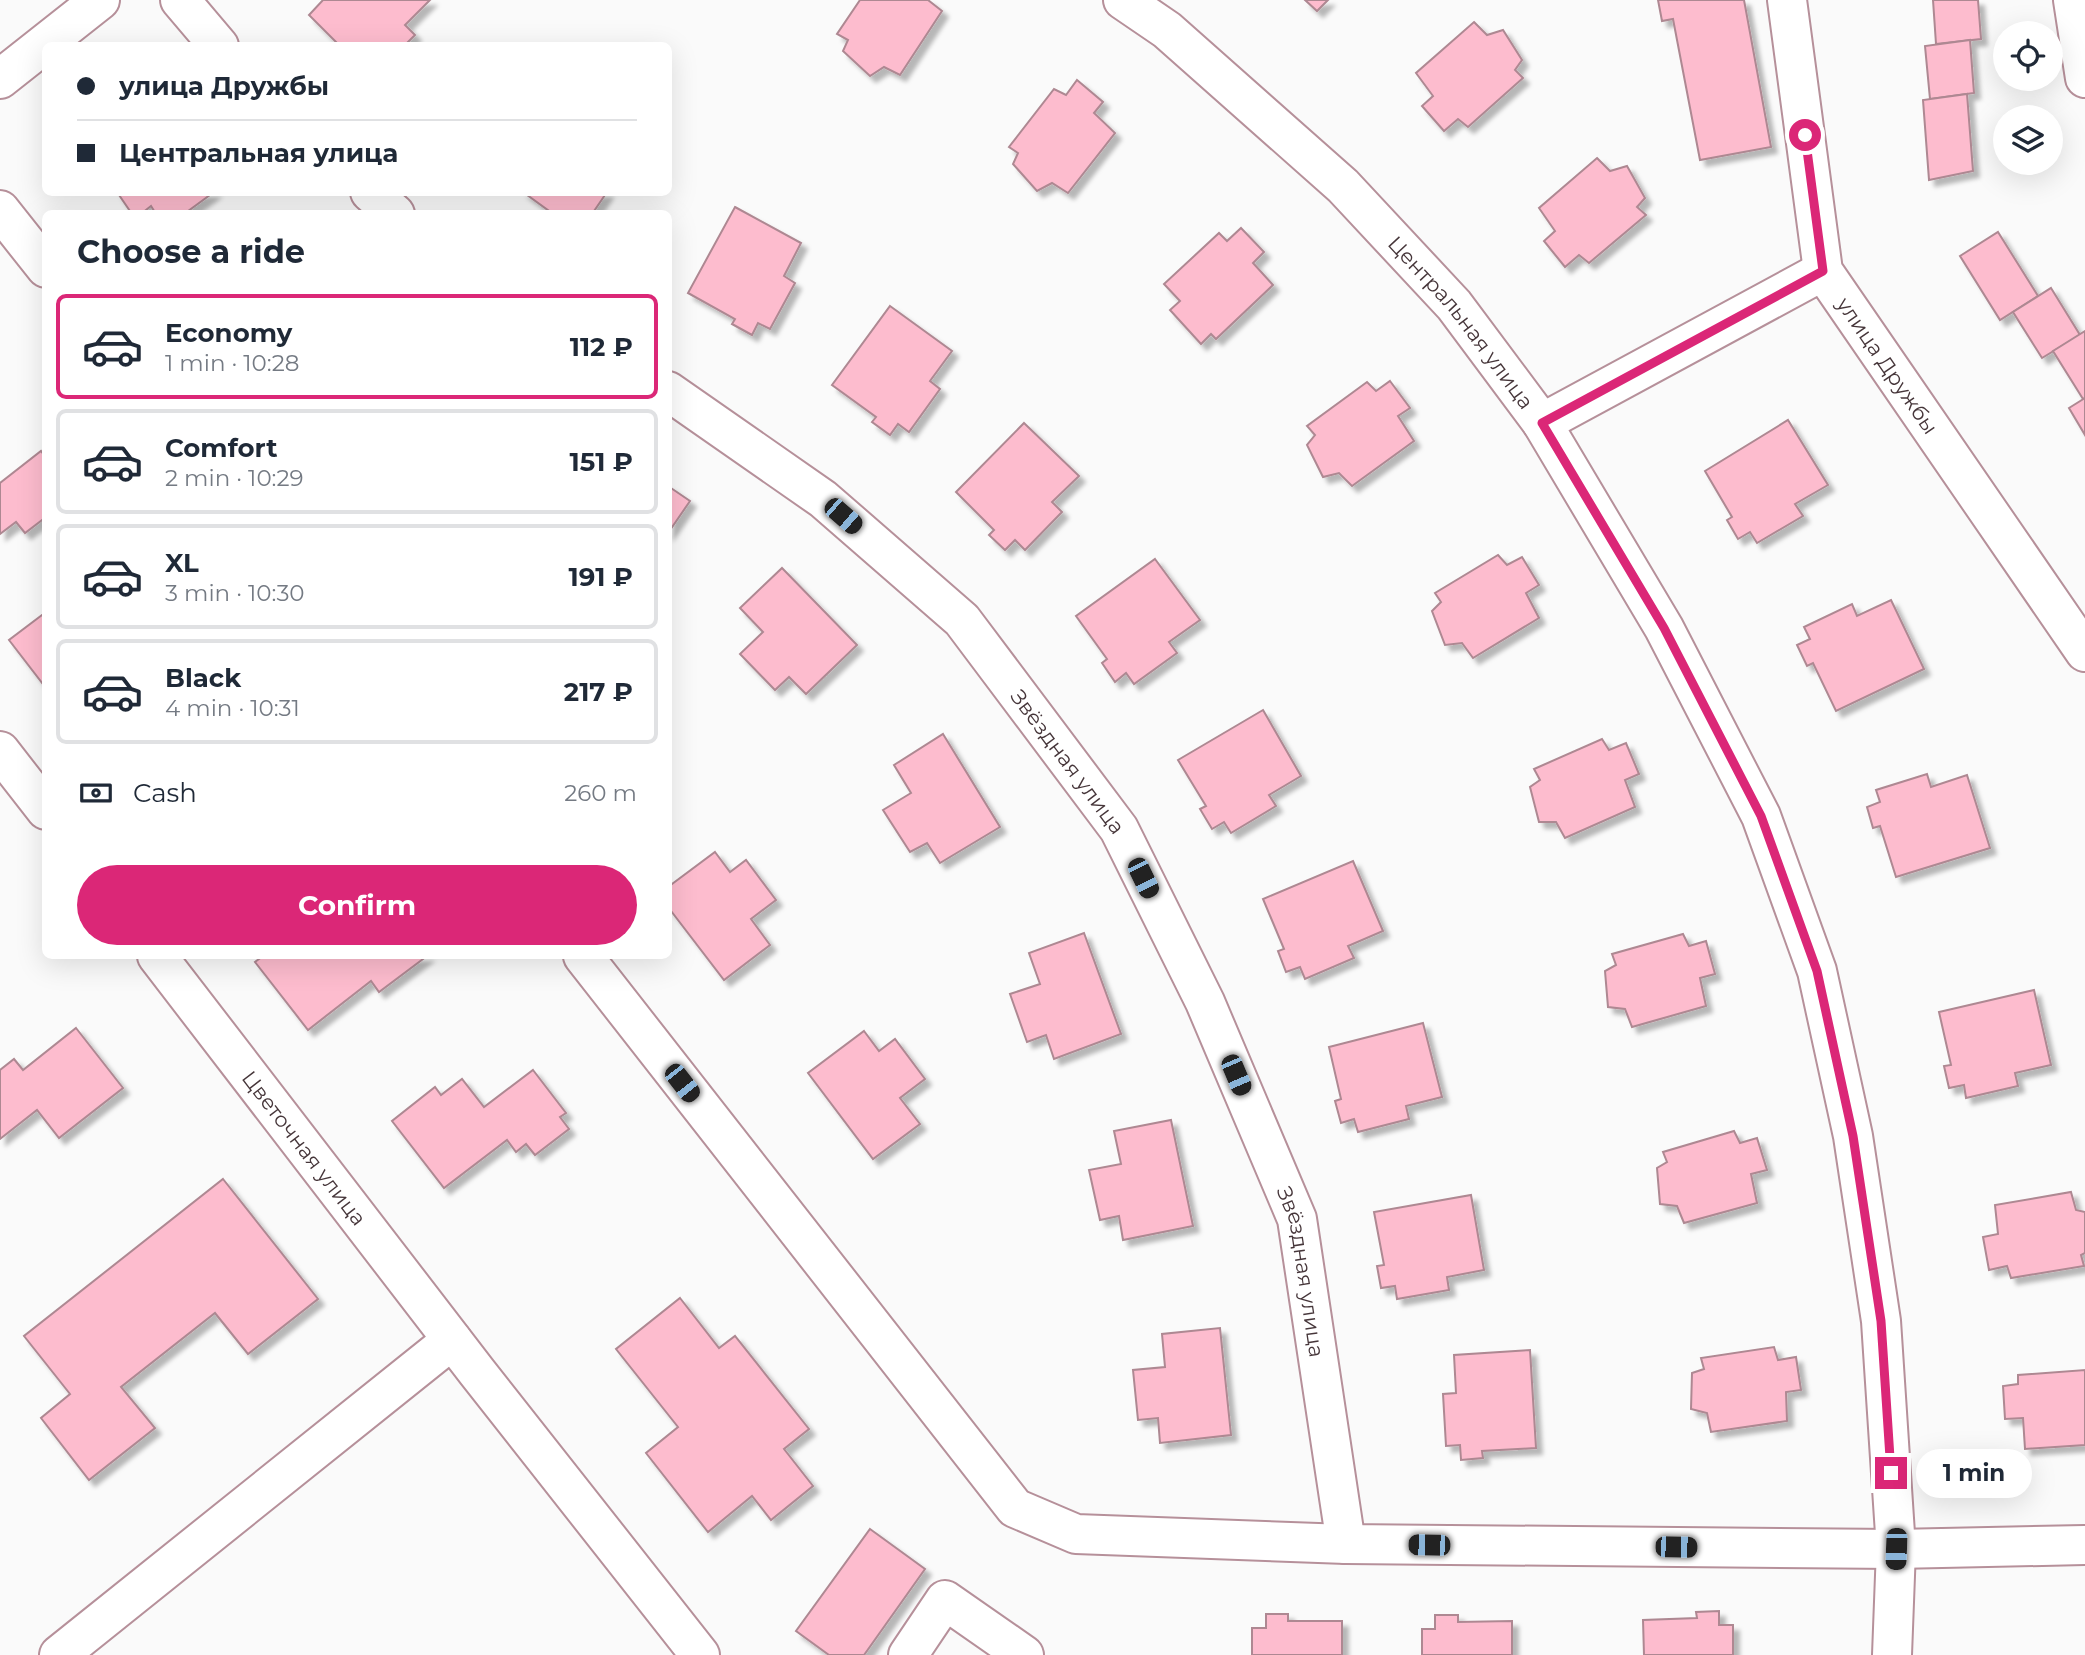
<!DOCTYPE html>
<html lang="en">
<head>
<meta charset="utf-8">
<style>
	body { margin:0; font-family:Montserrat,sans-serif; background:#f6f6f7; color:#1f2937; height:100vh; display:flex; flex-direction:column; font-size:26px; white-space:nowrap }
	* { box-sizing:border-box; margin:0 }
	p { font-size:23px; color:#747a83 }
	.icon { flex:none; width:38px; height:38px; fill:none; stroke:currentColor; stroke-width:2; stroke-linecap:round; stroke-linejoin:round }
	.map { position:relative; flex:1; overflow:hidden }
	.side { position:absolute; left:42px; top:210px; width:630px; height:749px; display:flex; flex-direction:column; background:#fff; border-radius:10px; box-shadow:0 7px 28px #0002 }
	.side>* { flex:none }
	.top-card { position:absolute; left:42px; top:42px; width:630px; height:154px; border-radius:10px; box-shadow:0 7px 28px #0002; display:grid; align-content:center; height:154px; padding:0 35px; background:#fff }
	.tools { position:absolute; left:1993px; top:21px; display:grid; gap:14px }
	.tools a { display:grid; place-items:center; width:70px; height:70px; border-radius:50%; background:#fff; box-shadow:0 7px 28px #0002; font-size:35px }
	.end { position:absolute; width:32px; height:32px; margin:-16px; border:9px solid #db2777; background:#fff; box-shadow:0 0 0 4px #fff }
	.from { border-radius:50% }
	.bubble { position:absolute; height:49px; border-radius:24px; background:#fff; box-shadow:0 7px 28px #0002; font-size:23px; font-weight:700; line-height:49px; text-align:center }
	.car { position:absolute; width:21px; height:42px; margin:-21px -10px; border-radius:9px; box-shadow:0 0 5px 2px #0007; background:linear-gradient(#222 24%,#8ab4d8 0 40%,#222 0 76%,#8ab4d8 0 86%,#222 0) }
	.top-card b { display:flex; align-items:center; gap:24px; height:66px; font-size:26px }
	.top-card b+b { border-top:2px solid #e0e1e3 }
	.top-card i { width:18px; height:18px; background:#1f2937 }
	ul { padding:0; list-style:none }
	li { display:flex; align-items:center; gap:21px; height:105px; margin:0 14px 10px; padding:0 21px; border:4px solid #e0e1e3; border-radius:10px }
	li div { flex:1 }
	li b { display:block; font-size:26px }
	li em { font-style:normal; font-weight:700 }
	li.current { border-color:#db2777 }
	li>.icon { width:63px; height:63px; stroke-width:1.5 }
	h2 { padding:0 35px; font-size:32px; line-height:84px }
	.pay { display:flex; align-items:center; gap:18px; height:77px; padding:0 35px; font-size:26px }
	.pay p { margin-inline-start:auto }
	.action { display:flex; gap:14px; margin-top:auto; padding:14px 35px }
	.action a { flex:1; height:80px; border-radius:42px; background:#db2777; color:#fff; font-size:28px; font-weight:700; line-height:80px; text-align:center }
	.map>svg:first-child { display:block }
	.building { fill:#fdbcce; stroke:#ae8892; stroke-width:2; filter:url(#shadow) }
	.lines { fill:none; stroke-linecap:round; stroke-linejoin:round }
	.minor-casing { stroke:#b6909a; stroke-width:42 }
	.minor { stroke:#fff; stroke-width:38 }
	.route { stroke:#db2777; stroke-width:9 }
	.labels { text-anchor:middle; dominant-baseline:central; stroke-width:5; stroke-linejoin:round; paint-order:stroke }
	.street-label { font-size:21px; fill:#46363a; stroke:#fff }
</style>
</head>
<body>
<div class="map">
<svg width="2085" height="1655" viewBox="0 0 2085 1655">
	<defs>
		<filter id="shadow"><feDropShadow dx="6" dy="6" stdDeviation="2" flood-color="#0004"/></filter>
	</defs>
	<rect width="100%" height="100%" fill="#fafafa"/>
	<g class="building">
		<path d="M323,0H430L405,25L415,35L404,46H340L309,15Z"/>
		<path d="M860,0H928L942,11L900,75L884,67L870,76L843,51L848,40L837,34Z"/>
		<path d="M1305,0H1328L1317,11Z"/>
		<path d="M1658,0H1744L1771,147L1700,160L1673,19L1662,21Z"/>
		<path d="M1933,0H1978L1981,39L1936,44Z"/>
		<path d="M1474,22L1487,35L1503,30L1522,60L1515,70L1523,78L1468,127L1458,119L1444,131L1422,106L1433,96L1416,73Z"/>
		<path d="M1970,40L1974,93L1930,99L1925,46Z"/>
		<path d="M1077,80L1103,102L1094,113L1115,133L1068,193L1052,183L1037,191L1013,164L1018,153L1009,147L1054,89L1066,95Z"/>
		<path d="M1967,94L1973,171L1929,180L1923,100Z"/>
		<path d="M1597,158L1610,171L1627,166L1645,198L1637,207L1646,215L1589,263L1579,255L1565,267L1544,241L1555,231L1539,208Z"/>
		<path d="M117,192H214L184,214H156L151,206L141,214H132Z"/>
		<path d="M523,192H607L592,214H548L549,211Z"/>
		<path d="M735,207L801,243L784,276L795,283L770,329L758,323L752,335L732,324L735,319L688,293Z"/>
		<path d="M1241,228L1264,252L1253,263L1273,285L1216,339L1211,334L1201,344L1170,310L1180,301L1164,284L1219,233L1227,241Z"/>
		<path d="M1998,232L2038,296L2000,320L1960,256Z"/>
		<path d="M2051,288L2080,335L2042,358L2013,312Z"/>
		<path d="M890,306L952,351L930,381L940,389L909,432L898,424L890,435L872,422L876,417L832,385Z"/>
		<path d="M2085,331V398L2083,399L2053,351Z"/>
		<path d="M1390,381L1410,408L1398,416L1414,441L1352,486L1339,473L1323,477L1307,445L1315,435L1307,426L1367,382L1376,391Z"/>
		<path d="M2085,398V435L2069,408Z"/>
		<path d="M1788,420L1828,485L1795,504L1803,516L1757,543L1750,532L1738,539L1727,520L1732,517L1705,471Z"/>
		<path d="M1024,423L1079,476L1052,502L1062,512L1025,550L1015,540L1005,550L989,535L994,530L956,492Z"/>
		<path d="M41,451L46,457V517L25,533L16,522L0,534V483Z"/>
		<path d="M668,486L690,501L668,533Z"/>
		<path d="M1498,555L1507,565L1522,557L1539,585L1526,593L1539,618L1473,658L1462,643L1445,645L1432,611L1441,602L1435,593Z"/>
		<path d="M1155,559L1200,620L1169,642L1177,653L1134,684L1126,673L1115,682L1102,663L1107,659L1076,616Z"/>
		<path d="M782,568L857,645L806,694L789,677L775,690L740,654L763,632L740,608Z"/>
		<path d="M1891,600L1924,669L1836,711L1813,663L1807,666L1797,645L1810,639L1804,627L1852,604L1857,616Z"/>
		<path d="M46,612V688L9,640Z"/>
		<path d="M1263,710L1301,776L1269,795L1276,806L1231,833L1224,822L1212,829L1200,809L1206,806L1178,760Z"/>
		<path d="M943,734L1000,827L940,863L927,843L910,852L883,810L911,793L894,765Z"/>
		<path d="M1602,739L1609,750L1626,743L1639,774L1625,780L1635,807L1565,838L1556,822H1539L1530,787L1540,780L1534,769Z"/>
		<path d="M1927,774L1931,787L1967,775L1990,848L1896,877L1880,826L1873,828L1867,807L1880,802L1876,790Z"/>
		<path d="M715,852L730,872L746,860L776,900L751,919L770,945L724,980L668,907V887Z"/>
		<path d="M1353,861L1383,931L1348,946L1354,958L1305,979L1300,967L1286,972L1278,951L1284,949L1263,899Z"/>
		<path d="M1084,933L1121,1034L1054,1059L1046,1035L1027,1042L1010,994L1040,984L1029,953Z"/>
		<path d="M1683,934L1689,946L1706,941L1715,974L1700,978L1706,1006L1632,1027L1625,1009L1608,1007L1605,971L1616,965L1612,954Z"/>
		<path d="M263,956H427L379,992L371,981L308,1030L255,962Z"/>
		<path d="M2034,990L2051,1065L2015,1073L2018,1086L1966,1098L1964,1085L1949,1088L1944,1066L1951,1065L1939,1012Z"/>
		<path d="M1423,1023L1442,1097L1406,1106L1409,1119L1358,1132L1354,1119L1341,1123L1335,1101L1341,1099L1329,1047Z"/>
		<path d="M76,1028L123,1088L59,1138L37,1110L0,1139V1070L14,1059L23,1070Z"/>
		<path d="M864,1031L879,1051L895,1039L925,1079L900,1098L920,1124L873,1159L808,1073Z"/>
		<path d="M533,1070L566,1113L560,1117L569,1129L535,1155L526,1144L516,1152L507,1140L444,1188L392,1121L435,1087L441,1095L462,1079L484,1107Z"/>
		<path d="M1171,1120L1193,1226L1123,1240L1119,1216L1100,1220L1089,1170L1121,1164L1114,1131Z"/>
		<path d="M1734,1131L1740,1143L1757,1138L1767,1170L1751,1174L1757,1203L1684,1223L1677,1206L1660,1204L1657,1168L1667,1162L1663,1152Z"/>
		<path d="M223,1179L318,1299L248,1354L215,1313L121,1387L155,1428L89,1480L41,1418L70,1394L24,1336Z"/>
		<path d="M2071,1192L2076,1210L2085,1212V1253L2081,1255L2084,1266L2011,1278L2007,1266L1989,1270L1983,1237L1998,1234L1995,1205Z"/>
		<path d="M1471,1195L1484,1270L1447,1277L1449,1290L1397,1299L1395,1286L1381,1288L1377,1266L1384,1265L1374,1212Z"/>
		<path d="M680,1298L719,1348L735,1336L809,1429L784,1449L813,1486L771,1520L752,1496L708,1532L646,1453L678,1427L616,1349Z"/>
		<path d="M1220,1328L1231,1435L1160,1443L1158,1418L1138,1420L1133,1370L1165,1367L1162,1334Z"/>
		<path d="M1774,1347L1778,1360L1796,1357L1801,1390L1786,1392L1787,1421L1711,1432L1707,1413L1691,1409L1692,1373L1704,1369L1701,1358Z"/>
		<path d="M1530,1350L1536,1448L1482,1451L1483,1458L1461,1460L1460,1445L1446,1446L1443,1394L1456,1393L1454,1355Z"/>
		<path d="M2085,1370V1445L2025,1449L2023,1418L2005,1419L2003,1386L2018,1384V1375Z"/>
		<path d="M870,1529L925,1569L864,1655H829L796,1631Z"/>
		<path d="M1719,1611V1625H1733V1655H1644L1643,1620L1697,1618L1696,1612Z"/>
		<path d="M1266,1614H1288V1621H1342V1655H1252V1628H1266Z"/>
		<path d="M1435,1615H1458V1622L1512,1621V1655H1422V1629H1435Z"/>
	</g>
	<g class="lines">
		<g class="minor-casing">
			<g id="minor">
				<path d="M180,0L219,46"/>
				<path id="s1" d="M1123,0L1167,30L1343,186L1454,305L1542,423L1664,628L1761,816L1817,971L1853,1136L1881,1321L1896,1549L1892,1655"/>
				<path id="s2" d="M1787,0L1823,271L2085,652"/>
				<path d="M2073,0L2085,78"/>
				<path d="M0,79L100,0"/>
				<path d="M370,192L395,214"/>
				<path d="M0,210L46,268"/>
				<path id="s3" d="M668,391L823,499L962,620L1119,829L1205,1002L1297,1219L1346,1544"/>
				<path d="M1542,423L1823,271"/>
				<path d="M0,751L46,810"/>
				<path id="s4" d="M157,956L477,1372L700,1655"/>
				<path d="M583,956L1015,1508L1076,1534L1346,1544L1896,1549L2085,1545"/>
				<path d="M59,1655L452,1340"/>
				<path d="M908,1655L945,1600L1024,1655"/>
			</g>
		</g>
		<use href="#minor" class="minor"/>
	</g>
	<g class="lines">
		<path class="route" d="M1805,135L1823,271L1542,423L1664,628L1761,816L1817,971L1853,1136L1881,1321L1891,1473"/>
	</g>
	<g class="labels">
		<g class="street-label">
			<text stroke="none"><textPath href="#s1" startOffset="469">Центральная улица</textPath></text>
			<text stroke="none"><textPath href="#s2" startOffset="388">улица Дружбы</textPath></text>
			<text stroke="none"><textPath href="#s3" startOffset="550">Звёздная улица</textPath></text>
			<text stroke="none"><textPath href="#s4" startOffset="242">Цветочная улица</textPath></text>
			<text stroke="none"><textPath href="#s3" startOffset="1116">Звёздная улица</textPath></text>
		</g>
	</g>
</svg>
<div class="tools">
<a><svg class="icon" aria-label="locate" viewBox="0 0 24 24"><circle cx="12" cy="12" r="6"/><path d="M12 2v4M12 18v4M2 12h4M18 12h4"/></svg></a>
<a><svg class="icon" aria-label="layers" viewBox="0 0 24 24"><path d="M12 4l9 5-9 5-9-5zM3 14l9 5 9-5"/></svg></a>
</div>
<i class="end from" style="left:1805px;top:135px"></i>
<i class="end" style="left:1891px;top:1473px"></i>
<div class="bubble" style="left:1916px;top:1449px;width:116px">1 min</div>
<i class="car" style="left:843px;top:516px;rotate:131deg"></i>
<i class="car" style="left:1143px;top:878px;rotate:154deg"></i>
<i class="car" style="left:1236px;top:1075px;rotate:157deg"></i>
<i class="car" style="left:682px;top:1083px;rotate:142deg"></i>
<i class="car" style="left:1429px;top:1545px;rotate:271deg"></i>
<i class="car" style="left:1676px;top:1547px;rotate:91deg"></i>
<i class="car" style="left:1896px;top:1549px;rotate:182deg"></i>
<div class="top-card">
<b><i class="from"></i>улица Дружбы</b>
<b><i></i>Центральная улица</b>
</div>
<section class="side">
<h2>Choose a ride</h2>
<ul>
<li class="current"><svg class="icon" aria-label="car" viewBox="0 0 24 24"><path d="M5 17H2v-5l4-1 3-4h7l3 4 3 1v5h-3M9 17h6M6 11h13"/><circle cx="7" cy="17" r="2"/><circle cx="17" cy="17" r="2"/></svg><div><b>Economy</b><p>1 min · 10:28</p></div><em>112 ₽</em></li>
<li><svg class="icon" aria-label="car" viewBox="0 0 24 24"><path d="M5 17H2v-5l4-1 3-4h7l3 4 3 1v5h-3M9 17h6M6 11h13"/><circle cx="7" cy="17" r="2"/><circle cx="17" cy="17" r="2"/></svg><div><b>Comfort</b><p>2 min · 10:29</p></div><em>151 ₽</em></li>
<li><svg class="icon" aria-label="car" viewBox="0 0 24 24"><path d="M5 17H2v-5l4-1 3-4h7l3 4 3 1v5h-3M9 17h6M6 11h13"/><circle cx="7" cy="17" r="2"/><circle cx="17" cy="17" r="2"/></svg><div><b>XL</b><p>3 min · 10:30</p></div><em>191 ₽</em></li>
<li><svg class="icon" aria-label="car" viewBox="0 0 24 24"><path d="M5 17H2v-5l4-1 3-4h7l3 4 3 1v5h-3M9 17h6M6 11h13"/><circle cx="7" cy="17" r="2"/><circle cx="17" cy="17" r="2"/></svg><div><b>Black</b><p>4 min · 10:31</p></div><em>217 ₽</em></li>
</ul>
<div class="pay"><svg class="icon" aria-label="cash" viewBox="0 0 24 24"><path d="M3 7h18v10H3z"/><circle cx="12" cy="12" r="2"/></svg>Cash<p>260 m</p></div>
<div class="action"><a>Confirm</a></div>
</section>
</div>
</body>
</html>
